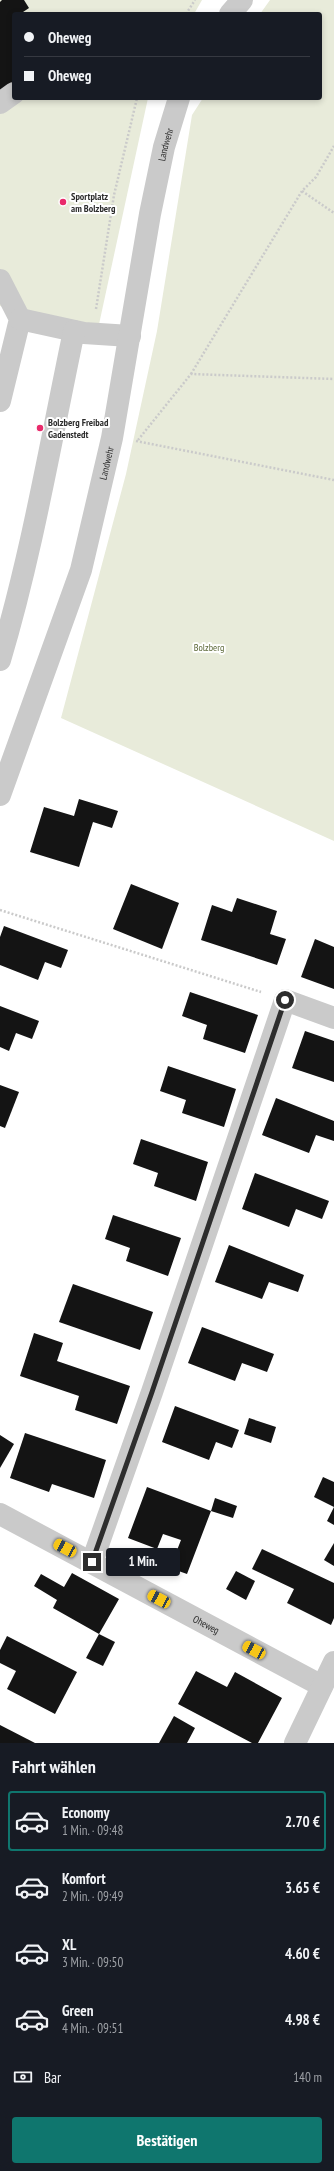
<!DOCTYPE html>
<html lang="de">
<head>
<meta charset="utf-8">
<style>
	body { margin:0; font-family:"PT Sans Narrow",sans-serif; background:#242831; color:#f1f3f6; height:100vh; display:flex; flex-direction:column; font-size:15px; white-space:nowrap }
	* { box-sizing:border-box; margin:0 }
	p { font-size:13px; color:#9ea1a6 }
	.icon { flex:none; width:22px; height:22px; fill:none; stroke:currentColor; stroke-width:2; stroke-linecap:round; stroke-linejoin:round }
	.map { position:relative; height:1743px; overflow:hidden }
	.drawer { display:flex; flex-direction:column; background:#171b24; flex:1 }
	.drawer>* { flex:none }
	.top-card { position:absolute; left:12px; top:12px; width:310px; height:88px; border-radius:4px; box-shadow:0 2px 6px #0003; display:grid; align-content:center; height:88px; padding:0 12px; background:#171b24 }
	.end { position:absolute; width:18px; height:18px; margin:-9px; border:5px solid #2d2d2d; background:#fff; box-shadow:0 0 0 2px #fff }
	.from { border-radius:50% }
	.bubble { position:absolute; height:28px; border-radius:4px; background:#171b24; box-shadow:0 2px 6px #0003; font-size:13px; font-weight:700; line-height:28px; text-align:center }
	.car { position:absolute; width:12px; height:24px; margin:-12px -6px; border-radius:5px; box-shadow:0 0 3px 1px #0007; background:linear-gradient(#f5c518 24%,#345 0 40%,#f5c518 0 76%,#345 0 86%,#f5c518 0) }
	.top-card b { display:flex; align-items:center; gap:14px; height:38px; font-size:15px }
	.top-card b+b { border-top:1px solid #363941 }
	.top-card i { width:10px; height:10px; background:#f1f3f6 }
	ul { padding:0; list-style:none }
	li { display:flex; align-items:center; gap:12px; height:60px; margin:0 8px 6px; padding:0 4px; border:2px solid transparent; border-radius:4px }
	li div { flex:1 }
	li b { display:block; font-size:15px }
	li em { font-style:normal; font-weight:700 }
	li.active { border-color:#0f766e }
	li>.icon { width:36px; height:36px; stroke-width:1.5 }
	h2 { padding:0 12px; font-size:18px; line-height:48px }
	.pay { display:flex; align-items:center; gap:10px; height:44px; padding:0 12px; font-size:15px }
	.pay p { margin-inline-start:auto }
	.cta { display:flex; gap:8px; margin-top:auto; padding:8px 12px }
	.cta a { flex:1; height:46px; border-radius:4px; background:#0f766e; color:#fff; font-size:16px; font-weight:700; line-height:46px; text-align:center }
	.map>svg:first-child { display:block }
	.green { fill:#e8ebda }
	.building { fill:#141414 }
	.lines { fill:none; stroke-linecap:round; stroke-linejoin:round }
	.path { stroke:#cacaca; stroke-width:2.5; stroke-dasharray:2 2; stroke-linecap:butt }
	.minor { stroke:#cacaca; stroke-width:22 }
	.route { stroke:#2d2d2d; stroke-width:5 }
	.poi-dot { fill:#e92a6b; stroke:#fff; stroke-width:1.5 }
	.labels { text-anchor:middle; dominant-baseline:central; stroke-width:4; stroke-linejoin:round; paint-order:stroke }
	.street-label { font-size:10px; fill:#2d2d2d; stroke:#fff }
	.poi-label { font-size:10px; font-weight:bold; fill:#2d2d2d; stroke:#fff; text-anchor:start }
	.park-label { font-size:10px; fill:#5d6939; stroke:#fff }
</style>
</head>
<body>
<div class="map">
<svg width="334" height="1743" viewBox="0 0 334 1743">
	<rect width="100%" height="100%" fill="#fff"/>
	<g class="green">
		<path d="M0,0H202L194,14H14V98H148L98,329L0,306Z"/>
		<path d="M270,0H334V841L61,718L126,474L157,331L192,115L203,98H320V14H260Z"/>
	</g>
	<g class="building">
		<path d="M2,0H24L29,8L20,14H14V18L12,20L14,23V82L0,92V2Z"/>
		<path d="M79,799L118,811L112,828L93,822L79,867L30,852L44,807L74,816Z"/>
		<path d="M131,884L179,903L162,949L113,929Z"/>
		<path d="M237,898L277,911L270,934L286,939L277,965L201,940L212,905L232,912Z"/>
		<path d="M4,926L68,950L61,968L45,962L38,980L0,965V937Z"/>
		<path d="M315,939L334,947V989L301,977Z"/>
		<path d="M190,992L258,1015L245,1053L203,1039L207,1025L182,1016Z"/>
		<path d="M0,1006L39,1021L32,1039L16,1033L9,1051L0,1047Z"/>
		<path d="M305,1031L334,1041V1082L292,1068Z"/>
		<path d="M168,1066L236,1089L224,1127L182,1113L186,1100L160,1091Z"/>
		<path d="M0,1085L19,1092L5,1128L0,1126Z"/>
		<path d="M276,1098L334,1121V1141L316,1135L309,1153L262,1135Z"/>
		<path d="M141,1139L208,1162L196,1201L154,1186L158,1173L133,1164Z"/>
		<path d="M255,1173L329,1201L322,1219L296,1209L289,1227L242,1209Z"/>
		<path d="M113,1215L181,1238L168,1276L126,1261L130,1248L105,1239Z"/>
		<path d="M229,1245L304,1275L298,1292L269,1282L262,1299L215,1282Z"/>
		<path d="M73,1284L153,1312L140,1350L59,1322Z"/>
		<path d="M202,1327L274,1354L267,1372L242,1363L235,1381L188,1363Z"/>
		<path d="M34,1333L63,1343L57,1361L130,1386L117,1424L75,1410L79,1396L20,1376Z"/>
		<path d="M175,1406L239,1430L232,1448L216,1442L209,1460L162,1442Z"/>
		<path d="M249,1418L276,1427L271,1443L244,1434Z"/>
		<path d="M25,1433L106,1460L94,1498L52,1484L49,1492L10,1478Z"/>
		<path d="M0,1435L14,1444L0,1468Z"/>
		<path d="M323,1477L334,1482V1525L327,1521L334,1507L314,1497Z"/>
		<path d="M147,1487L211,1511L187,1574L170,1568L181,1540L163,1534L157,1549L128,1538Z"/>
		<path d="M215,1498L237,1506L233,1518L211,1511Z"/>
		<path d="M334,1543V1566L324,1560Z"/>
		<path d="M262,1549L334,1583V1618L331,1625L287,1603L294,1589L252,1569Z"/>
		<path d="M236,1571L255,1581L246,1600L226,1589Z"/>
		<path d="M72,1573L119,1599L99,1634L53,1608L57,1600L34,1586L41,1574L64,1587Z"/>
		<path d="M99,1634L115,1642L103,1666L86,1658Z"/>
		<path d="M7,1636L77,1672L55,1714L7,1689L16,1671L0,1663V1650Z"/>
		<path d="M196,1671L227,1687L235,1672L282,1698L258,1743H252L178,1704Z"/>
		<path d="M174,1716L195,1728L187,1743H159Z"/>
		<path d="M0,1725L35,1743H0Z"/>
	</g>
	<g class="lines">
		<g class="path">
			<path d="M186,14L195,0"/>
			<path d="M302,191L334,213"/>
			<path d="M96,309L114,195L137,98"/>
			<path d="M191,374L302,191L316,177L334,146"/>
			<path d="M138,440L191,374L334,379"/>
			<path d="M136,441L334,480"/>
			<path d="M0,910L261,992"/>
		</g>
		<g class="minor">
			<path d="M230,14L242,0"/>
			<path d="M0,103L14,93"/>
			<path d="M0,280L20,319L0,401"/>
			<path d="M20,319L84,333L130,336"/>
			<path d="M0,660C32,553 51,440 74,331"/>
			<path id="s1" d="M0,795L81,570L112,438L150,214L164,147L179,98"/>
			<path id="s2" d="M0,1514L322,1686"/>
			<path d="M92,1562L152,1392L285,1000L334,1018"/>
			<path d="M295,1743L334,1662"/>
		</g>
	</g>
	<g class="lines">
		<path class="route" d="M92,1562L152,1392L285,1000"/>
	</g>
	<g class="poi-dot">
		<circle cx="63" cy="202" r="4"/>
		<circle cx="40" cy="428" r="4"/>
	</g>
	<g class="labels">
		<g class="street-label">
			<text stroke="none"><textPath href="#s1" startOffset="673">Landwehr</textPath></text>
			<text stroke="none"><textPath href="#s1" startOffset="349">Landwehr</textPath></text>
			<text stroke="none"><textPath href="#s2" startOffset="234">Oheweg</textPath></text>
		</g>
		<g class="poi-label">
			<text x="71" y="196">Sportplatz<tspan x="71" dy="12">am Bolzberg</tspan></text>
			<text x="48" y="422">Bolzberg Freibad<tspan x="48" dy="12">Gadenstedt</tspan></text>
		</g>
		<g class="park-label">
			<text x="209" y="647">Bolzberg</text>
		</g>
	</g>
</svg>
<i class="end from" style="left:285px;top:1000px"></i>
<i class="end" style="left:92px;top:1562px"></i>
<div class="bubble" style="left:106px;top:1548px;width:74px">1 Min.</div>
<i class="car" style="left:65px;top:1548px;rotate:298deg"></i>
<i class="car" style="left:159px;top:1599px;rotate:298deg"></i>
<i class="car" style="left:254px;top:1650px;rotate:298deg"></i>
<div class="top-card">
<b><i class="from"></i>Oheweg</b>
<b><i></i>Oheweg</b>
</div>
</div>
<section class="drawer">
<h2>Fahrt wählen</h2>
<ul>
<li class="active"><svg class="icon" aria-label="car" viewBox="0 0 24 24"><path d="M5 17H2v-5l4-1 3-4h7l3 4 3 1v5h-3M9 17h6M6 11h13"/><circle cx="7" cy="17" r="2"/><circle cx="17" cy="17" r="2"/></svg><div><b>Economy</b><p>1 Min. · 09:48</p></div><em>2.70 €</em></li>
<li><svg class="icon" aria-label="car" viewBox="0 0 24 24"><path d="M5 17H2v-5l4-1 3-4h7l3 4 3 1v5h-3M9 17h6M6 11h13"/><circle cx="7" cy="17" r="2"/><circle cx="17" cy="17" r="2"/></svg><div><b>Komfort</b><p>2 Min. · 09:49</p></div><em>3.65 €</em></li>
<li><svg class="icon" aria-label="car" viewBox="0 0 24 24"><path d="M5 17H2v-5l4-1 3-4h7l3 4 3 1v5h-3M9 17h6M6 11h13"/><circle cx="7" cy="17" r="2"/><circle cx="17" cy="17" r="2"/></svg><div><b>XL</b><p>3 Min. · 09:50</p></div><em>4.60 €</em></li>
<li><svg class="icon" aria-label="car" viewBox="0 0 24 24"><path d="M5 17H2v-5l4-1 3-4h7l3 4 3 1v5h-3M9 17h6M6 11h13"/><circle cx="7" cy="17" r="2"/><circle cx="17" cy="17" r="2"/></svg><div><b>Green</b><p>4 Min. · 09:51</p></div><em>4.98 €</em></li>
</ul>
<div class="pay"><svg class="icon" aria-label="cash" viewBox="0 0 24 24"><path d="M3 7h18v10H3z"/><circle cx="12" cy="12" r="2"/></svg>Bar<p>140 m</p></div>
<div class="cta"><a>Bestätigen</a></div>
</section>
</body>
</html>
